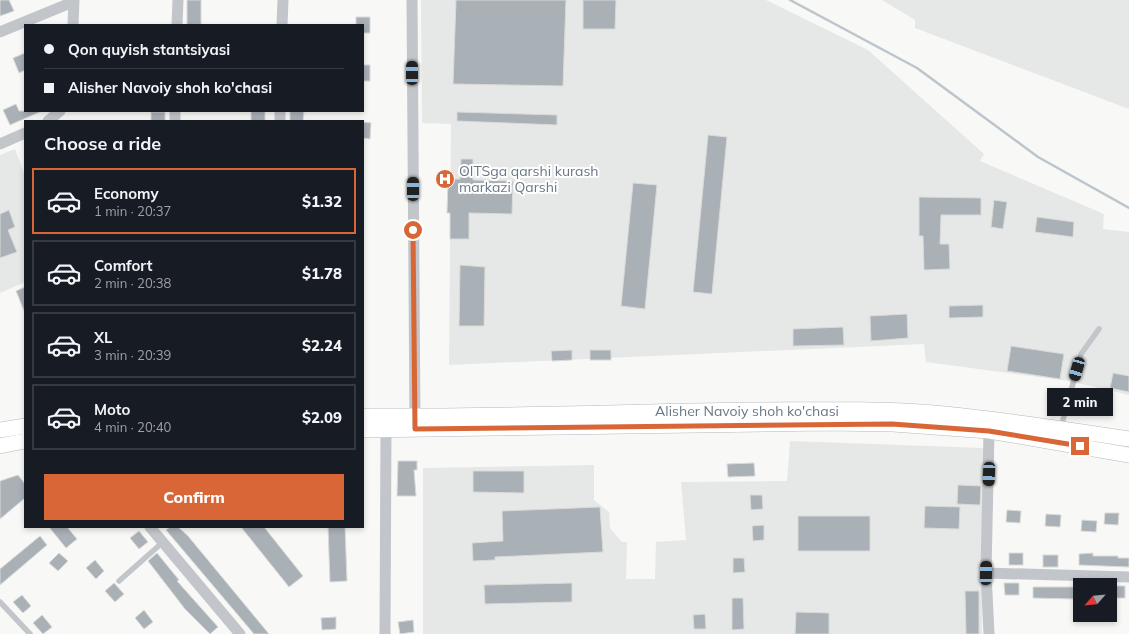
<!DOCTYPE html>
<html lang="en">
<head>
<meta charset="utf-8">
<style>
	body { margin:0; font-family:Mulish,sans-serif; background:#242831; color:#f1f3f6; height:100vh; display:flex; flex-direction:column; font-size:15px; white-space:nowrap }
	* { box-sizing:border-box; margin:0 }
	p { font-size:13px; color:#9ea1a6 }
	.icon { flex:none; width:22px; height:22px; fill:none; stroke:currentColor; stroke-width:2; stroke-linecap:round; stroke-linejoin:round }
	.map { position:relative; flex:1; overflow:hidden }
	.side { position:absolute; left:24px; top:120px; width:340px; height:408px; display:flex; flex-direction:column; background:#171b24; border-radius:0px; box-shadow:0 2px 6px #0003 }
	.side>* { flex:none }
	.hud { position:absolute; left:24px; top:24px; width:340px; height:88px; border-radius:0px; box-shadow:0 2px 6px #0003; display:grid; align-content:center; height:88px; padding:0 20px; background:#171b24 }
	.needle { width:26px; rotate:243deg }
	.tools { position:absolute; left:1073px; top:578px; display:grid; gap:8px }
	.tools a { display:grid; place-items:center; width:44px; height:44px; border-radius:0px; background:#171b24; box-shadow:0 2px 6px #0003; font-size:20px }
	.end { position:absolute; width:18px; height:18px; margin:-9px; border:5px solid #d86636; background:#fff; box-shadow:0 0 0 2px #fff }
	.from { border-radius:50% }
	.bubble { position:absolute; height:28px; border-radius:0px; background:#171b24; box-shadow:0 2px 6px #0003; font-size:13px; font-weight:800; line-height:28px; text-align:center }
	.car { position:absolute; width:12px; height:24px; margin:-12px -6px; border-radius:5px; box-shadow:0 0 3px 1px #0007; background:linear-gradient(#222 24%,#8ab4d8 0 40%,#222 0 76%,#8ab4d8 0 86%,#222 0) }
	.hud b { display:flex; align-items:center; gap:14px; height:38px; font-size:15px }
	.hud b+b { border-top:1px solid #363941 }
	.hud i { width:10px; height:10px; background:#f1f3f6 }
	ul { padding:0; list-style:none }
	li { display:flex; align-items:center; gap:12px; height:66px; margin:0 8px 6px; padding:0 12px; border:2px solid #363941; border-radius:0px }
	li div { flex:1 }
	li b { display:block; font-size:15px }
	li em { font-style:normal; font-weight:800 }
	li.active { border-color:#d86636 }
	li>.icon { width:36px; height:36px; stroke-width:1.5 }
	h2 { padding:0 20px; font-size:18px; line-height:48px }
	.button { display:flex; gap:8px; margin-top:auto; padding:8px 20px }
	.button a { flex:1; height:46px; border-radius:0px; background:#d86636; color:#fff; font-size:16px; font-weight:800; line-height:46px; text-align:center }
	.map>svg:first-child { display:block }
	.built { fill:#e6e7e7 }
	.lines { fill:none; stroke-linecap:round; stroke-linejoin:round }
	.stream { stroke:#bcc5cb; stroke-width:2.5 }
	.building { fill:#a9b0b6; stroke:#dadad8 }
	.secondary-casing { stroke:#b4b9be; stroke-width:16 }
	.lane { stroke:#c2c5c9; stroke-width:5.5 }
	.street { stroke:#c2c5c9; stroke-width:11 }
	.secondary { stroke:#fff; stroke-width:15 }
	.route { stroke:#d86636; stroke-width:5 }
	.labels { text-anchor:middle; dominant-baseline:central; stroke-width:4; stroke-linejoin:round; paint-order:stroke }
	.poi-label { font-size:14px; fill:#697785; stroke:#fff; text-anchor:start }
	.street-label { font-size:14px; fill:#697785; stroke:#fff }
</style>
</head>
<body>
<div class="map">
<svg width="1129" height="634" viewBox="0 0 1129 634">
	<rect width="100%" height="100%" fill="#f8f8f6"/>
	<g class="built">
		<path d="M421,0H766L868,50L984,154L980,161L1104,214L1103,229L1129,232V395L1069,381L926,362L924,344L449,365L451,124L422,123Z"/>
		<path d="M882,0H1129V109L915,28V20Z"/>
		<path d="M15,149L25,176V282L0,293V155Z"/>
		<path d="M790,441L983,448L982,634H423V468L594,465V500L609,512L610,528L622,542H627L626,579H655L656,542L686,540L681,482L787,481Z"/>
	</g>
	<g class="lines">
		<path class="stream" d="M790,0L917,68L1038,157L1129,208"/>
	</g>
	<g class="building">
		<path d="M0,0H9L14,11L0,16Z"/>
		<rect x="187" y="0" width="14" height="25"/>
		<path d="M456,0H566L563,86L453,84Z"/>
		<path d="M583,0H616L615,29H583Z"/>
		<path d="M356,17H370V33H363V25H356Z"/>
		<path d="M25,53V70L19,73L13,58Z"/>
		<rect x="363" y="65" width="7" height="16"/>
		<path d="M16,104L19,111H42L10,125L3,110Z"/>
		<rect x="251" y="111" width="14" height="10"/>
		<path d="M290,111H304L303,121H290Z"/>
		<rect x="151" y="112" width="14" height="9"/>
		<path d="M457,112L557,115V125L457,121Z"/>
		<path d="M363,122L371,123L370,139L363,138Z"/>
		<path d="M708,135L727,137L712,294L693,292Z"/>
		<path d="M461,159H473V180L513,181L512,214L469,213V239H450V213H447L448,179H460Z"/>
		<path d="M633,183L657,185L645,309L621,306Z"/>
		<path d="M919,197L981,198V215H941L940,244H949L950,269L924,270L923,236H919Z"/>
		<path d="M994,200L1007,202L1003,229L991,227Z"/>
		<path d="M9,210L15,227L8,230L17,252L0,258V214Z"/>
		<path d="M1037,217L1074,222L1073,237L1035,232Z"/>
		<path d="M460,265L485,267L484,326H459Z"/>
		<path d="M25,287V313L16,291Z"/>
		<path d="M983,305V317L949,318V306Z"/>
		<path d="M907,314L908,338L871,341L870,316Z"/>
		<path d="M843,327L844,345L793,346V329Z"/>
		<path d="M1011,346L1064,354L1060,379L1007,371Z"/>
		<path d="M572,350V360L552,361L551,351Z"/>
		<rect x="590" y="350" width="21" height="10"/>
		<path d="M1113,373L1129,376V392L1110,388Z"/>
		<path d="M398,461H417V470H414L416,496H397Z"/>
		<path d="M754,463L755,476L728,477L727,464Z"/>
		<path d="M473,471H524V493L473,492Z"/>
		<path d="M18,475L25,484V498L0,519V481Z"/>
		<path d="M958,485L981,486L980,505L957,504Z"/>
		<path d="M750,495H762L763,509L751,510Z"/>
		<path d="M925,506L960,507L959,529L924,528Z"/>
		<path d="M600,507L603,552L495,557V560L473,561L472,543L503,541L502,511Z"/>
		<path d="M1007,510L1021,511L1020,523L1006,522Z"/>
		<path d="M1105,513H1119L1118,525L1104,524Z"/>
		<path d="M1046,514L1061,515L1060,527L1045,526Z"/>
		<rect x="798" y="516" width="72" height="35"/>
		<path d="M1082,520L1097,521L1096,532L1081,531Z"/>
		<path d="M764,525V540L753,541L752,526Z"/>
		<path d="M49,527H67L77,539L66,548Z"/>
		<path d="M170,527H178L188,536L269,634H254L166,530Z"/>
		<path d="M241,527H264L303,576L289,587Z"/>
		<path d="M328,527H345L347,581L330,582Z"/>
		<path d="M139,531L148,542L139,549L130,538Z"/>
		<path d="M40,536L47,545L0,585V569Z"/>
		<path d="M59,553L68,561L58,571L49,563Z"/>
		<path d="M157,553L179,580L177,581L218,627L210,634L185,609L148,561Z"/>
		<rect x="1009" y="553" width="14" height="12"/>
		<path d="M1093,553V556H1118V558H1129V567L1079,565V554Z"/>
		<rect x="1043" y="555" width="15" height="12"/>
		<path d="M733,558H744L745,572L733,573Z"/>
		<path d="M95,560L104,571L96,579L86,568Z"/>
		<path d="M114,583L124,594L115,602L105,591Z"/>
		<path d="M572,583V602L485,604L484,585Z"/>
		<path d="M1004,583H1019V595H1005Z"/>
		<rect x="1110" y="586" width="15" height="12"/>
		<path d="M1033,587H1075V599L1033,598Z"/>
		<path d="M965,591H979V634H966Z"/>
		<path d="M22,595L31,606L23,613L13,602Z"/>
		<path d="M732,598H743L744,629L732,630Z"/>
		<path d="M144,610L153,622L144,629L135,618Z"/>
		<path d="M796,612L829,613V634H795Z"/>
		<path d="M705,614L706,629H694L693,615Z"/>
		<path d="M42,615L52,627L43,634L33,623Z"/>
		<path d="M336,617V629L322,630L321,618Z"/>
		<path d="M413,620L414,632L400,634L398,622Z"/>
	</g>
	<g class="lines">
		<g class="secondary-casing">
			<g id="secondary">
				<path d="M363,416C490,417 618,412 745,410C808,410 871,408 934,413C1000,419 1064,429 1129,439"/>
				<path d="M0,430L25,426"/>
				<path d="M363,430L828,423L893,424L989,431L1129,455"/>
				<path d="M0,446L25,441"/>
			</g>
		</g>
		<g class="lane">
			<path d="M1061,427L1081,354L1099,329"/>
			<path d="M119,581L163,542"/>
			<path d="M0,602L30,634"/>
		</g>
		<g class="street">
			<path d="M412,0L415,423"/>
			<path d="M73,25L74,0"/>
			<path d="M177,25L178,0"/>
			<path d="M282,25L283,0"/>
			<path d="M0,32L73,2"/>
			<path d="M48,121L60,111"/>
			<path d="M175,121V111"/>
			<path d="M280,121V111"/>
			<path d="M0,144L25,133"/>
			<path d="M150,527L240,634"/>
			<path d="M986,573L1129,577"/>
			<path d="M385,634L386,430"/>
			<path d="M989,634L986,573L989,431"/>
		</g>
		<use href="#secondary" class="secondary"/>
	</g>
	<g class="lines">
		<path class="route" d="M413,230L415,429L892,424L989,431L1080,446"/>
	</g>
	<defs>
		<g id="hospital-disc" transform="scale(1)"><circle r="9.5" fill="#d86636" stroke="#fff"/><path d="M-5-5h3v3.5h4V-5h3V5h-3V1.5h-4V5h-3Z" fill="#fff"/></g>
	</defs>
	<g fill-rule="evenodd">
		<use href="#hospital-disc" x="445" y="179"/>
	</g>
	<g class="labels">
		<g class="poi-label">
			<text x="459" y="171">OITSga qarshi kurash<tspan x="459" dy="16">markazi Qarshi</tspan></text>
		</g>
		<g class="street-label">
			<text x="747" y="411">Alisher Navoiy shoh ko'chasi</text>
		</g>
	</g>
</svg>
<div class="tools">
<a><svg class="needle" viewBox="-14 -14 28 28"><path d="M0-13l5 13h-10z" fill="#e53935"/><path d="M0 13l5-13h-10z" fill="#9ea1a6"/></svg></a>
</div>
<i class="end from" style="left:413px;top:230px"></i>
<i class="end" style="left:1080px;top:446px"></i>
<div class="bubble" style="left:1047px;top:388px;width:66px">2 min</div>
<i class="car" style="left:412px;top:73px;rotate:0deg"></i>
<i class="car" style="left:413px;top:189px;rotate:0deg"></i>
<i class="car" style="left:1077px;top:369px;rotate:196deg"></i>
<i class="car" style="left:989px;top:474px;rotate:182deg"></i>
<i class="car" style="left:986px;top:573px;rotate:1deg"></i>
<div class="hud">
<b><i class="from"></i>Qon quyish stantsiyasi</b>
<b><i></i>Alisher Navoiy shoh ko'chasi</b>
</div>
<section class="side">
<h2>Choose a ride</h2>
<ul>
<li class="active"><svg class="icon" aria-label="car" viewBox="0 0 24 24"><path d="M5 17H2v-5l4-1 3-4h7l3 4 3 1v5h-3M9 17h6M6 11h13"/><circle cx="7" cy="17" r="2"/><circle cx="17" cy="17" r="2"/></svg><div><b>Economy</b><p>1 min · 20:37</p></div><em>$1.32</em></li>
<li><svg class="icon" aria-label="car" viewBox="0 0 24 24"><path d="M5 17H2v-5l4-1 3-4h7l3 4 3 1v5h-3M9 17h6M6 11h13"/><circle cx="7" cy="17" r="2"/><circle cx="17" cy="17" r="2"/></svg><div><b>Comfort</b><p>2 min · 20:38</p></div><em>$1.78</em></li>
<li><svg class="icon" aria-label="car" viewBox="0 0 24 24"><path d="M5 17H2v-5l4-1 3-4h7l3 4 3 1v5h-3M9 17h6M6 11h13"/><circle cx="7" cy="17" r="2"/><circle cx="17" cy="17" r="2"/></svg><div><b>XL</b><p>3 min · 20:39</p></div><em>$2.24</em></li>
<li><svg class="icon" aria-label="car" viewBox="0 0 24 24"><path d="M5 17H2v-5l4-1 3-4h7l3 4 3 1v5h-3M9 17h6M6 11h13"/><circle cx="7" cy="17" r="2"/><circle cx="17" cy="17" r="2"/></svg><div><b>Moto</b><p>4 min · 20:40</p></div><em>$2.09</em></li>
</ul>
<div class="button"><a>Confirm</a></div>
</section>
</div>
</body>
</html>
